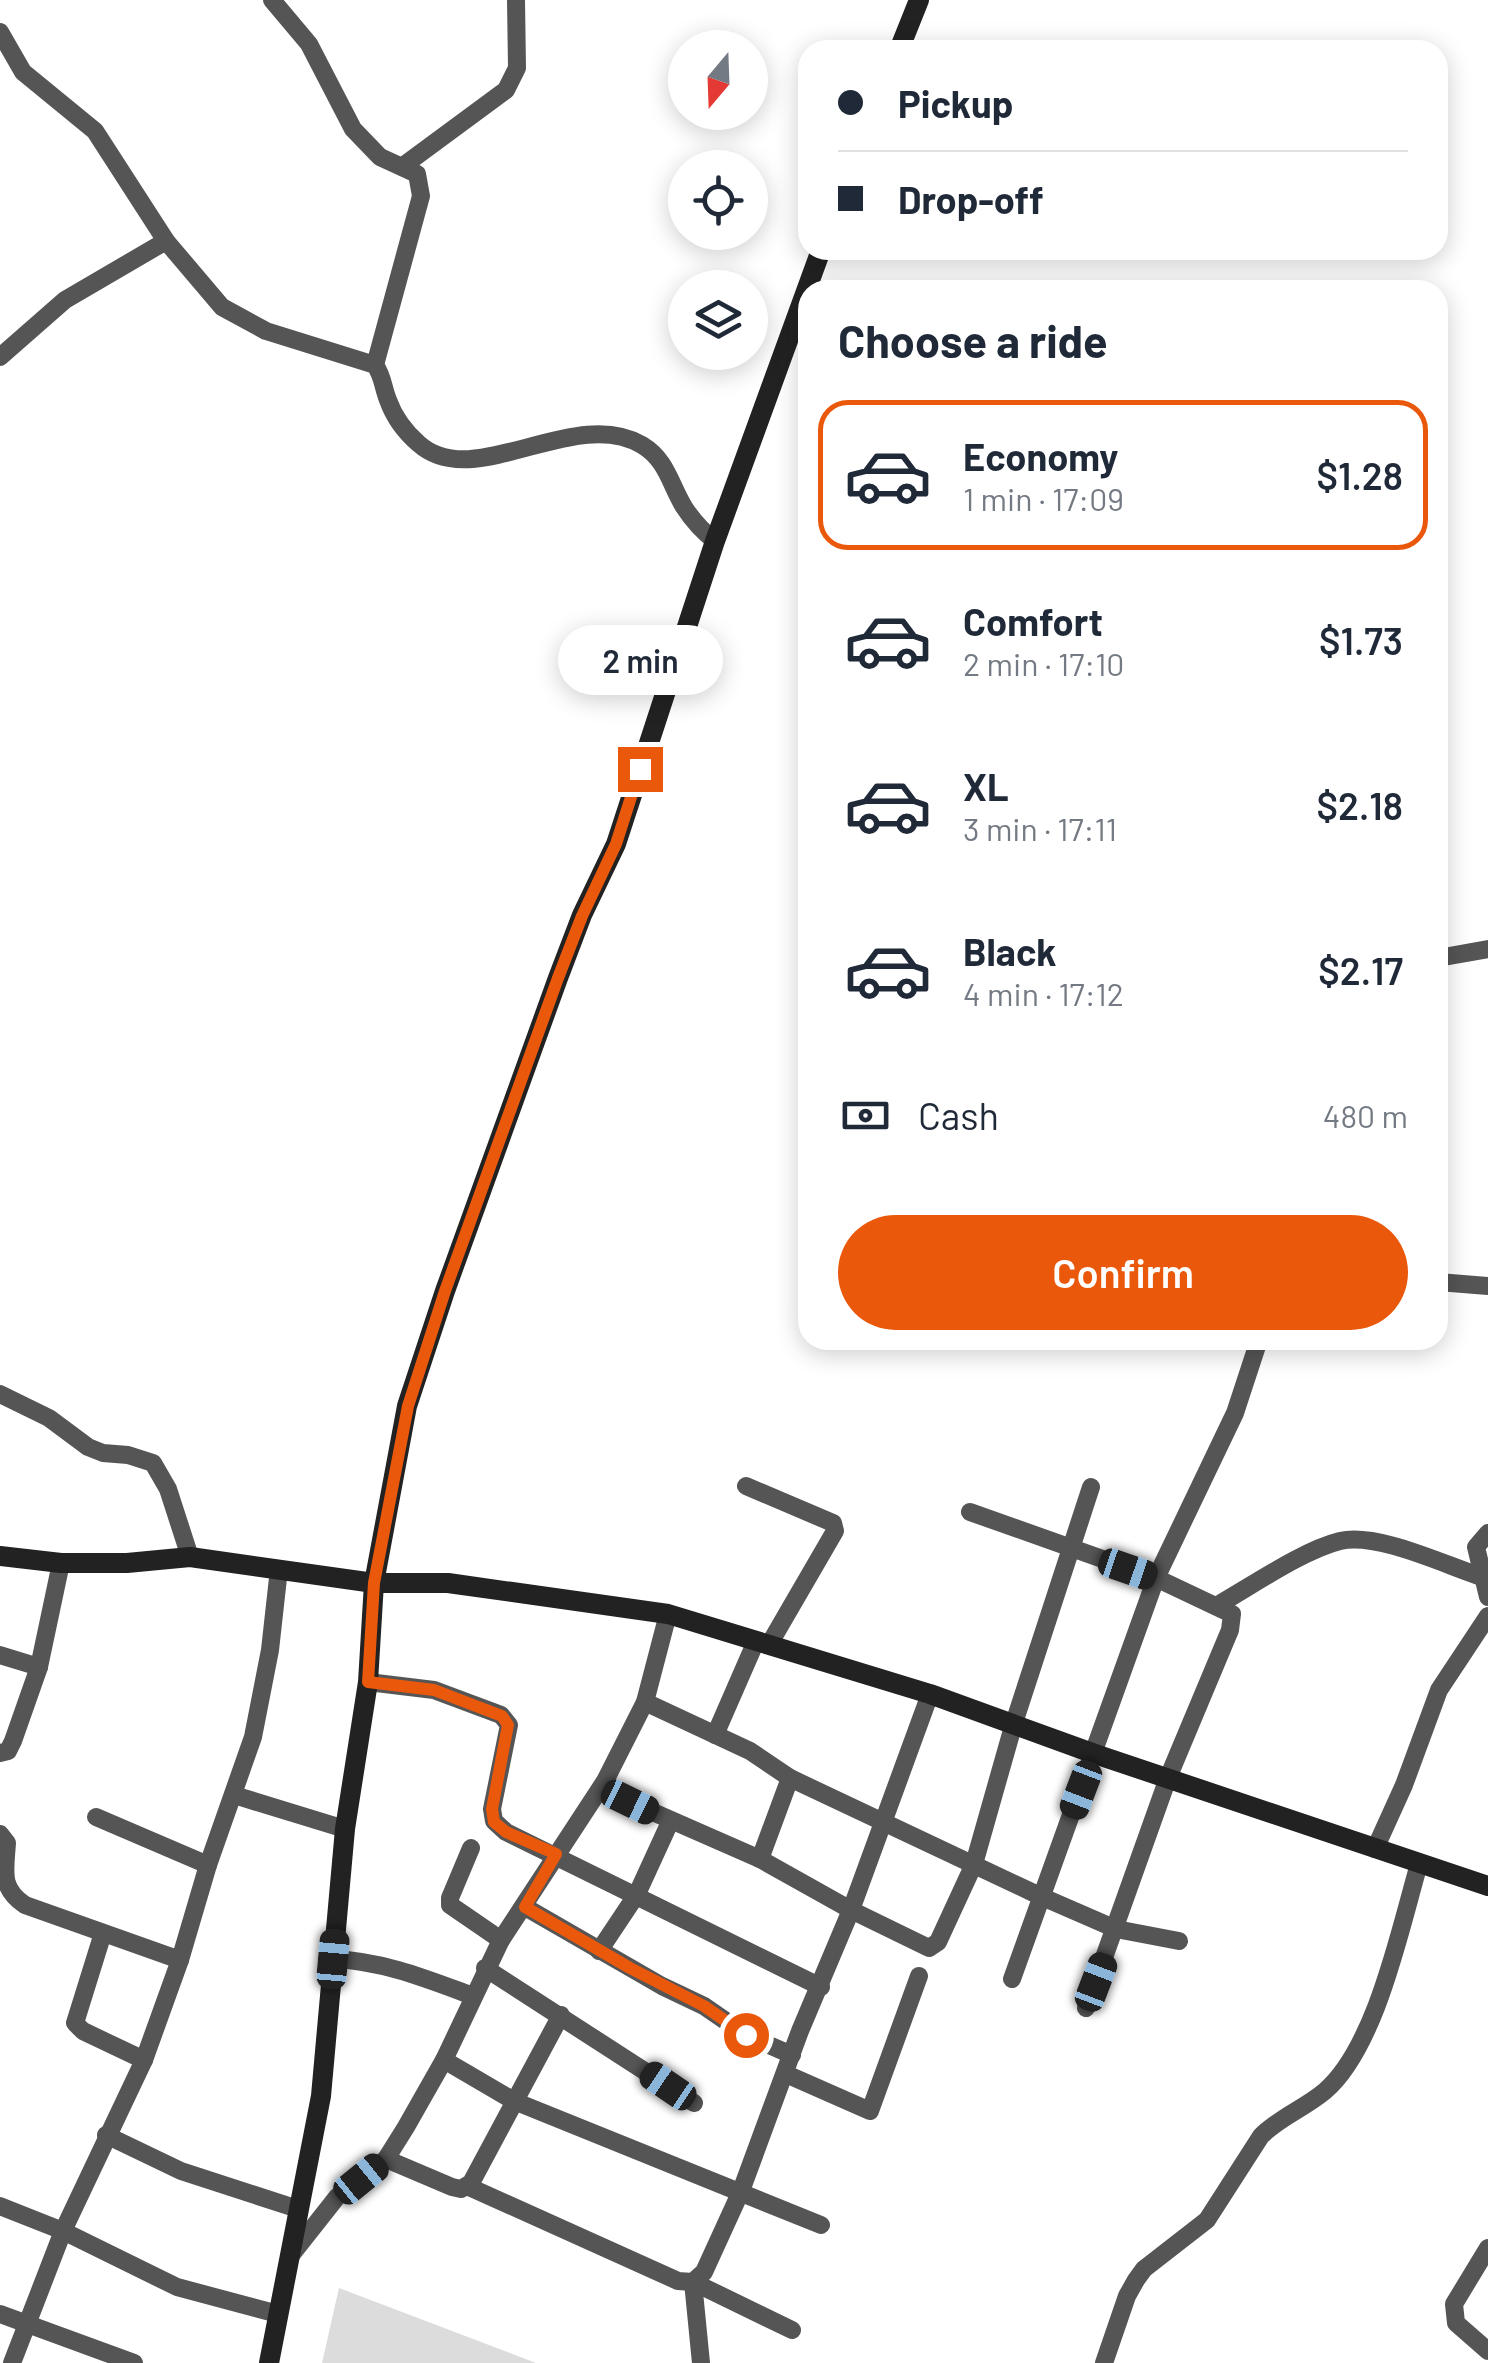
<!DOCTYPE html>
<html lang="en">
<head>
<meta charset="utf-8">
<style>
	body { margin:0; font-family:Barlow,sans-serif; background:#f2f2f3; color:#1f2937; height:100vh; display:flex; flex-direction:column; font-size:38px; white-space:nowrap }
	* { box-sizing:border-box; margin:0 }
	p { font-size:32px; color:#747a83 }
	.icon { flex:none; width:55px; height:55px; fill:none; stroke:currentColor; stroke-width:2; stroke-linecap:round; stroke-linejoin:round }
	.map { position:relative; flex:1; overflow:hidden }
	.details { position:absolute; left:798px; top:280px; width:650px; height:1070px; display:flex; flex-direction:column; background:#fff; border-radius:30px; box-shadow:0 5px 25px #0003 }
	.details>* { flex:none }
	.guide { position:absolute; left:798px; top:40px; width:650px; height:220px; border-radius:30px; box-shadow:0 5px 25px #0003; display:grid; align-content:center; height:220px; padding:0 40px; background:#fff }
	.needle { width:65px; rotate:199deg }
	.controls { position:absolute; left:668px; top:30px; display:grid; gap:20px }
	.controls a { display:grid; place-items:center; width:100px; height:100px; border-radius:50%; background:#fff; box-shadow:0 5px 25px #0003; font-size:50px }
	.end { position:absolute; width:45px; height:45px; margin:-22px; border:12px solid #ea580c; background:#fff; box-shadow:0 0 0 5px #fff }
	.from { border-radius:50% }
	.bubble { position:absolute; height:70px; border-radius:35px; background:#fff; box-shadow:0 5px 25px #0003; font-size:32px; font-weight:600; line-height:70px; text-align:center }
	.car { position:absolute; width:30px; height:60px; margin:-30px -15px; border-radius:12px; box-shadow:0 0 8px 2px #0007; background:linear-gradient(#222 24%,#8ab4d8 0 40%,#222 0 76%,#8ab4d8 0 86%,#222 0) }
	.guide b { display:flex; align-items:center; gap:35px; height:95px; font-size:38px }
	.guide b+b { border-top:2px solid #e0e1e3 }
	.guide i { width:25px; height:25px; background:#1f2937 }
	ul { padding:0; list-style:none }
	li { display:flex; align-items:center; gap:30px; height:150px; margin:0 20px 15px; padding:0 20px; border:5px solid transparent; border-radius:30px }
	li div { flex:1 }
	li b { display:block; font-size:38px }
	li em { font-style:normal; font-weight:600 }
	li.on { border-color:#ea580c }
	li>.icon { width:90px; height:90px; stroke-width:1.5 }
	h2 { padding:0 40px; font-size:45px; line-height:120px }
	.pay { display:flex; align-items:center; gap:25px; height:110px; padding:0 40px; font-size:38px }
	.pay p { margin-inline-start:auto }
	.cta { display:flex; gap:20px; margin-top:auto; padding:20px 40px }
	.cta a { flex:1; height:115px; border-radius:60px; background:#ea580c; color:#fff; font-size:40px; font-weight:600; line-height:115px; text-align:center }
	.map>svg:first-child { display:block }
	.green { fill:#dcdcdc }
	.lines { fill:none; stroke-linecap:round; stroke-linejoin:round }
	.street { stroke:#555; stroke-width:18 }
	.secondary { stroke:#222; stroke-width:20 }
	.route { stroke:#ea580c; stroke-width:12 }
</style>
</head>
<body>
<div class="map">
<svg width="1488" height="2363" viewBox="0 0 1488 2363">
	<rect width="100%" height="100%" fill="#fff"/>
	<path class="green" d="M339,2288L536,2363H322Z"/>
	<g class="lines">
		<g class="street">
			<path d="M272,0L309,44L353,129L380,157L417,174L421,196L375,365"/>
			<path d="M0,32L23,72L95,131L166,241L222,307L266,331L375,365C383,376 383,388 388,400C394,417 405,432 419,444C474,493 574,405 642,445C667,460 670,484 684,507C693,521 702,531 715,541"/>
			<path d="M403,166L506,90L517,68L516,0"/>
			<path d="M0,357L65,300L166,241"/>
			<path d="M1438,958L1488,949"/>
			<path d="M1438,1282L1488,1286"/>
			<path d="M0,1394L49,1418L88,1447L103,1453L128,1455L153,1463L168,1489L190,1557"/>
			<path d="M746,1486L833,1523L835,1531L770,1643"/>
			<path d="M970,1512L1156,1578L1232,1614L1230,1630L1168,1778L1086,2008"/>
			<path d="M1488,1533L1476,1547L1488,1597"/>
			<path d="M1216,1606C1250,1587 1303,1550 1340,1541C1377,1532 1445,1565 1482,1577"/>
			<path d="M0,1655L39,1667"/>
			<path d="M368,1682L434,1690L501,1715L509,1725L492,1809L494,1821L506,1832L821,1987"/>
			<path d="M645,1702L750,1751L790,1778L1040,1896L1116,1929L1179,1941"/>
			<path d="M715,1735L756,1641"/>
			<path d="M0,1753L8,1751L13,1741L39,1667L61,1563"/>
			<path d="M234,1795L345,1829"/>
			<path d="M630,1802L760,1859L851,1910L929,1948L938,1942L974,1864L1014,1723L1091,1487"/>
			<path d="M96,1817L208,1865"/>
			<path d="M0,1834L7,1843C5,1872 0,1888 25,1905L180,1960"/>
			<path d="M471,1848L450,1898V1905L501,1940"/>
			<path d="M1375,1849L1404,1785L1439,1690L1488,1616"/>
			<path d="M760,1859L790,1778"/>
			<path d="M525,1907L662,1986L704,2006L746,2035L792,2055"/>
			<path d="M103,1933L75,2023L83,2031L144,2060"/>
			<path d="M599,1951L637,1894L670,1822"/>
			<path d="M333,1959C383,1961 427,1979 473,1996"/>
			<path d="M485,1968L694,2103"/>
			<path d="M1012,1979L1156,1578L1235,1413L1259,1340"/>
			<path d="M444,2060L514,2101L821,2225"/>
			<path d="M786,2074L870,2111L919,1976"/>
			<path d="M106,2135L181,2171L298,2209"/>
			<path d="M386,2159L452,2187L461,2189L471,2183L561,2015"/>
			<path d="M467,2186L678,2281L693,2282L704,2272L741,2191L800,2031L851,1910L930,1694"/>
			<path d="M0,2206L63,2231L177,2287L278,2314"/>
			<path d="M1488,2248L1454,2304L1456,2323L1488,2351"/>
			<path d="M292,2254L337,2197L386,2159L406,2127L444,2060L501,1940L605,1781L645,1702L668,1614"/>
			<path d="M693,2282L792,2330"/>
			<path d="M693,2282L701,2363"/>
			<path d="M0,2314L134,2363"/>
			<path d="M12,2363L63,2231L144,2060L180,1960L208,1865L253,1737L270,1650L279,1569"/>
			<path d="M1104,2363L1127,2296L1136,2280L1144,2269L1207,2220L1261,2136C1280,2117 1305,2108 1325,2091C1376,2047 1400,1929 1419,1864"/>
		</g>
		<g class="secondary">
			<path d="M899,50L919,0"/>
			<path d="M0,1556L61,1563H127L190,1557L374,1583H448L668,1614L930,1694L1095,1754L1488,1886"/>
			<path d="M269,2363L321,2096L345,1829L368,1682L374,1583L407,1406L445,1291L558,978L582,915L616,844L715,541L821,250"/>
		</g>
	</g>
	<g class="lines">
		<path class="route" d="M640,769L616,844L582,916L558,978L445,1291L408,1406L374,1583L368,1682L434,1690L502,1716L508,1725L492,1809L494,1822L506,1832L556,1854L525,1907L630,1968L704,2006L746,2035"/>
	</g>
</svg>
<div class="controls">
<a><svg class="needle" viewBox="-14 -14 28 28"><path d="M0-13l5 13h-10z" fill="#e53935"/><path d="M0 13l5-13h-10z" fill="#747a83"/></svg></a>
<a><svg class="icon" aria-label="locate" viewBox="0 0 24 24"><circle cx="12" cy="12" r="6"/><path d="M12 2v4M12 18v4M2 12h4M18 12h4"/></svg></a>
<a><svg class="icon" aria-label="layers" viewBox="0 0 24 24"><path d="M12 4l9 5-9 5-9-5zM3 14l9 5 9-5"/></svg></a>
</div>
<i class="end from" style="left:746px;top:2035px"></i>
<i class="end" style="left:640px;top:769px"></i>
<div class="bubble" style="left:558px;top:625px;width:165px">2 min</div>
<i class="car" style="left:1128px;top:1569px;rotate:109deg"></i>
<i class="car" style="left:1081px;top:1790px;rotate:201deg"></i>
<i class="car" style="left:630px;top:1802px;rotate:116deg"></i>
<i class="car" style="left:333px;top:1959px;rotate:5deg"></i>
<i class="car" style="left:1096px;top:1982px;rotate:21deg"></i>
<i class="car" style="left:668px;top:2086px;rotate:304deg"></i>
<i class="car" style="left:361px;top:2179px;rotate:51deg"></i>
<div class="guide">
<b><i class="from"></i>Pickup</b>
<b><i></i>Drop-off</b>
</div>
<section class="details">
<h2>Choose a ride</h2>
<ul>
<li class="on"><svg class="icon" aria-label="car" viewBox="0 0 24 24"><path d="M5 17H2v-5l4-1 3-4h7l3 4 3 1v5h-3M9 17h6M6 11h13"/><circle cx="7" cy="17" r="2"/><circle cx="17" cy="17" r="2"/></svg><div><b>Economy</b><p>1 min · 17:09</p></div><em>$1.28</em></li>
<li><svg class="icon" aria-label="car" viewBox="0 0 24 24"><path d="M5 17H2v-5l4-1 3-4h7l3 4 3 1v5h-3M9 17h6M6 11h13"/><circle cx="7" cy="17" r="2"/><circle cx="17" cy="17" r="2"/></svg><div><b>Comfort</b><p>2 min · 17:10</p></div><em>$1.73</em></li>
<li><svg class="icon" aria-label="car" viewBox="0 0 24 24"><path d="M5 17H2v-5l4-1 3-4h7l3 4 3 1v5h-3M9 17h6M6 11h13"/><circle cx="7" cy="17" r="2"/><circle cx="17" cy="17" r="2"/></svg><div><b>XL</b><p>3 min · 17:11</p></div><em>$2.18</em></li>
<li><svg class="icon" aria-label="car" viewBox="0 0 24 24"><path d="M5 17H2v-5l4-1 3-4h7l3 4 3 1v5h-3M9 17h6M6 11h13"/><circle cx="7" cy="17" r="2"/><circle cx="17" cy="17" r="2"/></svg><div><b>Black</b><p>4 min · 17:12</p></div><em>$2.17</em></li>
</ul>
<div class="pay"><svg class="icon" aria-label="cash" viewBox="0 0 24 24"><path d="M3 7h18v10H3z"/><circle cx="12" cy="12" r="2"/></svg>Cash<p>480 m</p></div>
<div class="cta"><a>Confirm</a></div>
</section>
</div>
</body>
</html>
